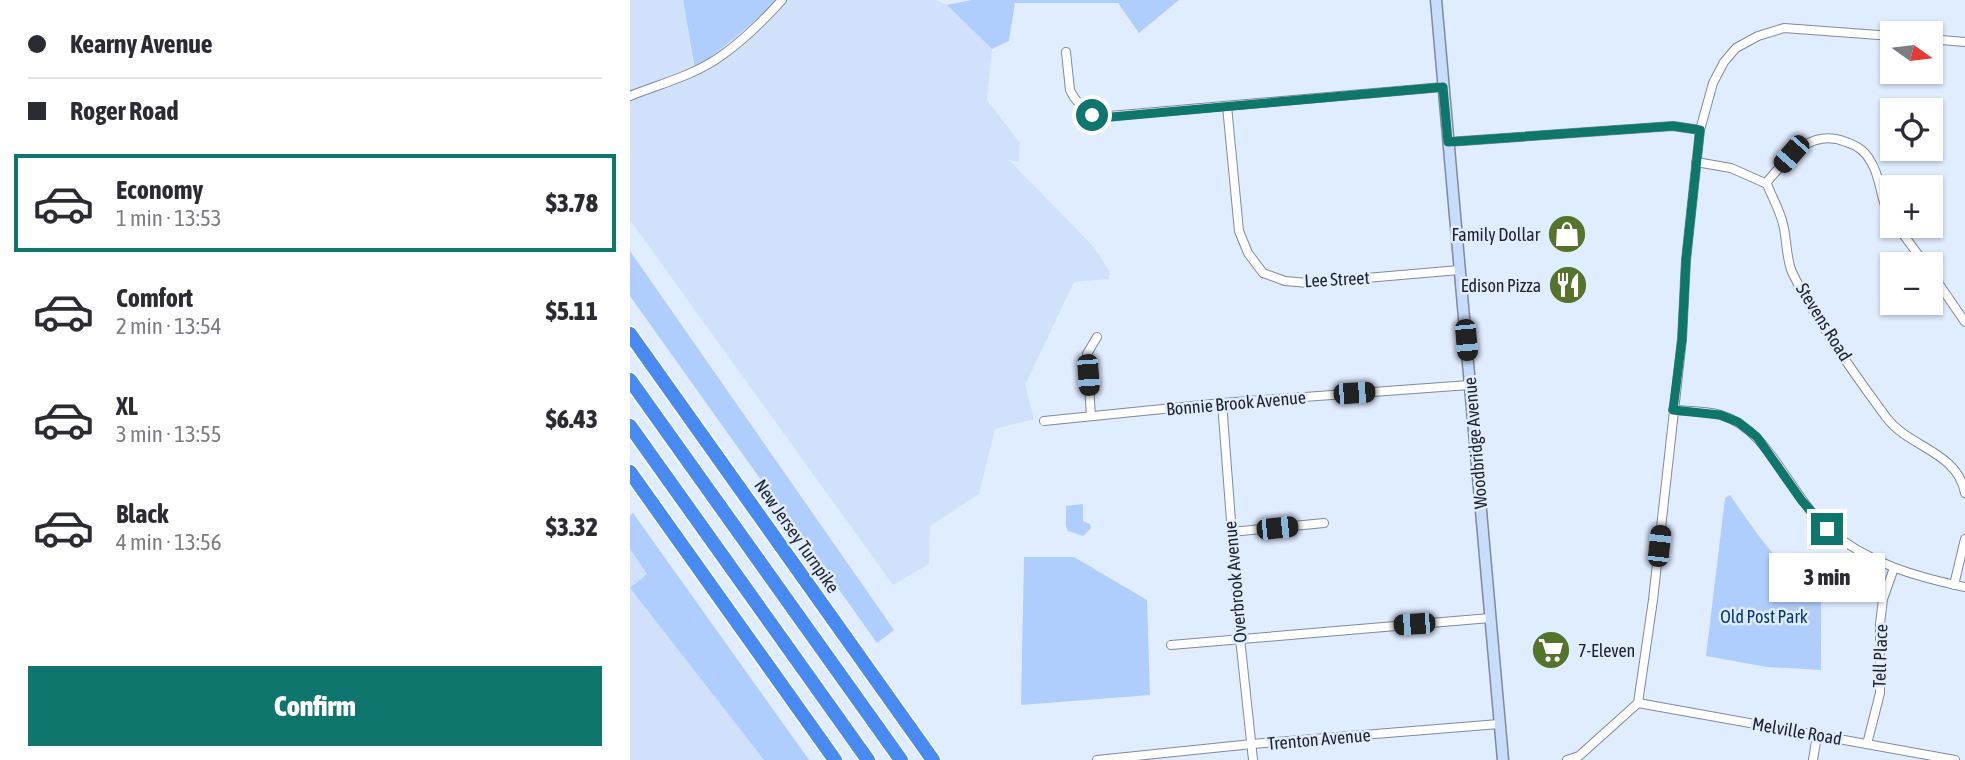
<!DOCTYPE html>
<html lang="en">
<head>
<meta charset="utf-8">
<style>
	body { margin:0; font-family:"Asap Condensed",sans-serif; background:#f7f7f7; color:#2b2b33; height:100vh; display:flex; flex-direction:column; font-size:26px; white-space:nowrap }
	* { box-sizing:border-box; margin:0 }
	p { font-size:23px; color:#7c7c81 }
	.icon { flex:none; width:38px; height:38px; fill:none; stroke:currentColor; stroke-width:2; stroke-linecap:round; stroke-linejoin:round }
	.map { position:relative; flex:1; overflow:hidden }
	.sheet { display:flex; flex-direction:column; background:#fff; width:630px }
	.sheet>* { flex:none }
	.guide { display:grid; align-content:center; height:154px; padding:0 28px; background:#fff }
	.needle { width:46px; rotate:104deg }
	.buttons { position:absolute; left:1250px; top:21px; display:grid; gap:14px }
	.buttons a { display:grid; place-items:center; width:63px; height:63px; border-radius:0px; background:#fff; box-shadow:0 2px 5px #0004; font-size:35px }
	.end { position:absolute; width:32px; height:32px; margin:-16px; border:9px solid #0f766e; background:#fff; box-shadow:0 0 0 4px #fff }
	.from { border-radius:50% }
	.bubble { position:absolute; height:49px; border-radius:0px; background:#fff; box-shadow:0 2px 5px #0004; font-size:23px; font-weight:800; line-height:49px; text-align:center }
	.car { position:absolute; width:21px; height:42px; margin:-21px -10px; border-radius:9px; box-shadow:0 0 5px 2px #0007; background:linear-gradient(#222 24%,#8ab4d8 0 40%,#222 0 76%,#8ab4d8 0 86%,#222 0) }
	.guide b { display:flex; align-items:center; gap:24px; height:66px; font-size:26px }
	.guide b+b { border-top:2px solid #e1e1e2 }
	.guide i { width:18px; height:18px; background:#2b2b33 }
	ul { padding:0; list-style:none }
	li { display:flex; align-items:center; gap:21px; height:98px; margin:0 14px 10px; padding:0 14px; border:4px solid transparent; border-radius:0px }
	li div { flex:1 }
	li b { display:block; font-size:26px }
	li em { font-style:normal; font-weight:800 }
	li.selected { border-color:#0f766e }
	li>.icon { width:63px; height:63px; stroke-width:1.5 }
	.button { display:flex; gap:14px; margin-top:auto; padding:14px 28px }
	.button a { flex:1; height:80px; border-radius:0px; background:#0f766e; color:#fff; font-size:28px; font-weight:800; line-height:80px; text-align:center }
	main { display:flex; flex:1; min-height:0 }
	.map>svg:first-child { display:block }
	.built { fill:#d1e1fb }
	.green { fill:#b0cefd }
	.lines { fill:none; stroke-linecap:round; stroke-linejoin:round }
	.street-casing { stroke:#7f8a9b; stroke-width:10 }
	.secondary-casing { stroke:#7f8a9b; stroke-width:13 }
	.highway-casing { stroke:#fff; stroke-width:17 }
	.street { stroke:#fff; stroke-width:8 }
	.secondary { stroke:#c8dcfb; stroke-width:10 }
	.highway { stroke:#498af1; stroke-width:14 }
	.route { stroke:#0f766e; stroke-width:9 }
	.labels { text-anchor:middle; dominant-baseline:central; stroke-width:5; stroke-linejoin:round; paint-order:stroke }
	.poi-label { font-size:18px; fill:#1e2229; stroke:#e0ecff; text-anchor:end }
	.street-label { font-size:18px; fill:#1e2229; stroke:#e0ecff }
	.park-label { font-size:18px; fill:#00388a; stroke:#e0ecff }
</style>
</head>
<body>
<main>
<section class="sheet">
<div class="guide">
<b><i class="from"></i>Kearny Avenue</b>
<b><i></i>Roger Road</b>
</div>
<ul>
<li class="selected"><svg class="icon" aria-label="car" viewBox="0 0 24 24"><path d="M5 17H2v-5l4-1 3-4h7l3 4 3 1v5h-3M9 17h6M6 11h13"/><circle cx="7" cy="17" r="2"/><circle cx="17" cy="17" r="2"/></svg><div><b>Economy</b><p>1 min · 13:53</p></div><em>$3.78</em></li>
<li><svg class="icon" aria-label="car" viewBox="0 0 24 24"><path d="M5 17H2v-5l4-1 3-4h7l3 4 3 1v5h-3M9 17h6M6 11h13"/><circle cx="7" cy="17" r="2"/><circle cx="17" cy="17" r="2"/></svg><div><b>Comfort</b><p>2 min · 13:54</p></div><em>$5.11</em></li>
<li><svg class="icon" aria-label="car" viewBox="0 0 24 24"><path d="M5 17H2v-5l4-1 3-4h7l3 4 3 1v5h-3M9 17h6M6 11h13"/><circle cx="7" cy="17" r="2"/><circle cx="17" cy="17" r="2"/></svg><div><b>XL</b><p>3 min · 13:55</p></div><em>$6.43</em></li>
<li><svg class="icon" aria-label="car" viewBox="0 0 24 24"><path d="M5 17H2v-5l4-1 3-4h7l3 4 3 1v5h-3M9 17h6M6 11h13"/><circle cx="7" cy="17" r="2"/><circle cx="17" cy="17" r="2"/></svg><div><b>Black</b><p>4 min · 13:56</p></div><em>$3.32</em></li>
</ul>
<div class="button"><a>Confirm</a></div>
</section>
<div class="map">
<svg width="1335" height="760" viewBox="0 0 1335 760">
	<rect width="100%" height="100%" fill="#e0ecff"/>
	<g class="built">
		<path d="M0,0H53L64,69L150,0H306L317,5L362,49L357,100L390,143L389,162L379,160L463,246L480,272L479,279L444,282L395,385L404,419L365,429L349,494L300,526L299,564L263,585L0,220Z"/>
		<path d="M0,549L17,574L0,588L134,760H0Z"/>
	</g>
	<g class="green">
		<path d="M53,0H150L65,70Z"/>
		<path d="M341,0H549L509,33L488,3H385L379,41L362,49L317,5Z"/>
		<path d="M0,251L264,630L247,643L0,296Z"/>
		<path d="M1100,495C1126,532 1150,571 1191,593V670L1137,667L1076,656L1095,498Z"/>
		<path d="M453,504V521L460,524L461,528L453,536L438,531L436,526V506Z"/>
		<path d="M3,513L179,760H134L0,588L17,574L0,549V515Z"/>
		<path d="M394,557H444L517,600L520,695L391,705Z"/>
	</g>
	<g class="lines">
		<g class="street-casing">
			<g id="street">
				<path d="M1300,39L1335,42"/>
				<path d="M436,52L440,90C445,101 456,112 468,117L813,87"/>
				<path d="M0,96C30,84 65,75 91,56C114,40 134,20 152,0"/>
				<path d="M597,106L609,231L618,253L633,273L655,281L678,283L829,270"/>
				<path d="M818,142L1043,126L1070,130"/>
				<path d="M1066,162L1101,168L1137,184C1142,197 1150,211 1153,224C1157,239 1156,258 1162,272C1184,318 1225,375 1256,417C1279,448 1327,451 1335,493"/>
				<path d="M1136,183C1157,159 1180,127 1216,142C1226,145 1236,152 1241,162C1252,179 1249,201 1262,218"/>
				<path d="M1267,226L1295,264"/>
				<path d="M1300,271L1335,322"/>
				<path d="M592,403L610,638L623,760"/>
				<path d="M1043,410C1059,411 1076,411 1091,415C1140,429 1161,499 1199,530C1238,563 1286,577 1335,587"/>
				<path d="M461,416L457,354L467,337"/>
				<path d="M414,421L592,403L839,385"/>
				<path d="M601,532L694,523"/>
				<path d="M1324,585L1335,539"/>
				<path d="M541,645L860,618"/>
				<path d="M1008,703L1325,760"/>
				<path d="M1237,744L1250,693V624L1253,599L1264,568"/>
				<path d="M467,760L622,744L869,724"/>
				<path d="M937,760L949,756L1008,703L1023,600L1052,339L1056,260L1070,130L1083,83L1094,62L1106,48L1128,36L1154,28L1262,36"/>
				<path d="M1183,760L1187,735"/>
			</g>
		</g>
		<g class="secondary-casing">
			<path id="secondary" d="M806,0L873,760"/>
		</g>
		<g class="highway-casing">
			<g id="highway">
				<path d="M0,334L303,760"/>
				<path d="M0,380L271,760"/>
				<path d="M0,426L238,760"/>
				<path d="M0,472L205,760"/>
			</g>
		</g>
		<use href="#street" class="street"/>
		<use href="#secondary" class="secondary"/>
		<use href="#highway" class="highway"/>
	</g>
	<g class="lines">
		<path class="route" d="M462,115L481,117L813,87L818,142L1043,126L1070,130L1056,260L1052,339L1043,410L1090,415L1108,422L1127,437L1172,501L1197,529"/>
	</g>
	<defs>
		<g id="shop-disc" transform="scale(2.0125)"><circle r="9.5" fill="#54742b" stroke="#e0ecff"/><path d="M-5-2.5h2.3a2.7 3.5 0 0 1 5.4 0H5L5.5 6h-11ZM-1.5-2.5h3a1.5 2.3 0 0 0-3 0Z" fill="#fff"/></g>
		<g id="restaurant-disc" transform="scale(2.0125)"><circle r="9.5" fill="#54742b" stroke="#e0ecff"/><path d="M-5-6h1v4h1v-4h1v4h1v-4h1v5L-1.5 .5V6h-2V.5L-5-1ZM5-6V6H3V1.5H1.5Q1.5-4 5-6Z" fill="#fff"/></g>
		<g id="supermarket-disc" transform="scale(2.0125)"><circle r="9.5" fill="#54742b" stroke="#e0ecff"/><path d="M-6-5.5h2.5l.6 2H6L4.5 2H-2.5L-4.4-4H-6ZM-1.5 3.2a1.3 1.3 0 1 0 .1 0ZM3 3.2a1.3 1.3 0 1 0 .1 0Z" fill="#fff"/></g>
	</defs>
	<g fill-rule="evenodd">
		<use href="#shop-disc" x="937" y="234"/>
		<use href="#restaurant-disc" x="938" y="285"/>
		<use href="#supermarket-disc" x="921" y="650"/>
	</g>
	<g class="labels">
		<g class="poi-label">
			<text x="910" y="234">Family Dollar</text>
			<text x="911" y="285">Edison Pizza</text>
			<text x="948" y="650" text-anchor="start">7-Eleven</text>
		</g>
		<g class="street-label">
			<text transform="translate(707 279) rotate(-3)">Lee Street</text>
			<text transform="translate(1194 322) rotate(58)">Stevens Road</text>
			<text transform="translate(606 403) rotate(-5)">Bonnie Brook Avenue</text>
			<text transform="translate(845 443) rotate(-95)">Woodbridge Avenue</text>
			<text transform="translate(167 536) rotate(55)">New Jersey Turnpike</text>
			<text transform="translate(605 582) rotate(-95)">Overbrook Avenue</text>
			<text transform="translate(1250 656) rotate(-88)">Tell Place</text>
			<text transform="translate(1167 731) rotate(10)">Melville Road</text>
			<text transform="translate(689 739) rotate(-5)">Trenton Avenue</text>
		</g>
		<g class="park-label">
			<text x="1134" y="616">Old Post Park</text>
		</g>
	</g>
</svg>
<div class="buttons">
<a><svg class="needle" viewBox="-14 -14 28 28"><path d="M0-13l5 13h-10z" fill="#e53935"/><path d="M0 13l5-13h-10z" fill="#7c7c81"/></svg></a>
<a><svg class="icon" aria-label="locate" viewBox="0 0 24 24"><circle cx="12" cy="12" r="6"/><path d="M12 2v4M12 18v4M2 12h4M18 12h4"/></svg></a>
<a>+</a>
<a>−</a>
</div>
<i class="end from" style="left:462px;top:115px"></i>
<i class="end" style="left:1197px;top:529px"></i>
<div class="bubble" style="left:1139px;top:553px;width:116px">3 min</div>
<i class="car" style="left:1161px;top:154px;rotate:221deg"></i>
<i class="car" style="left:836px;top:340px;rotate:175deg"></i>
<i class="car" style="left:458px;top:375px;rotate:176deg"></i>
<i class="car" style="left:724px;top:393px;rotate:86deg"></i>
<i class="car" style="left:647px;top:528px;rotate:84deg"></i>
<i class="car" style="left:1029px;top:546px;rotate:6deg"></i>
<i class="car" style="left:784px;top:624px;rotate:266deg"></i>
</div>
</main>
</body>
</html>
